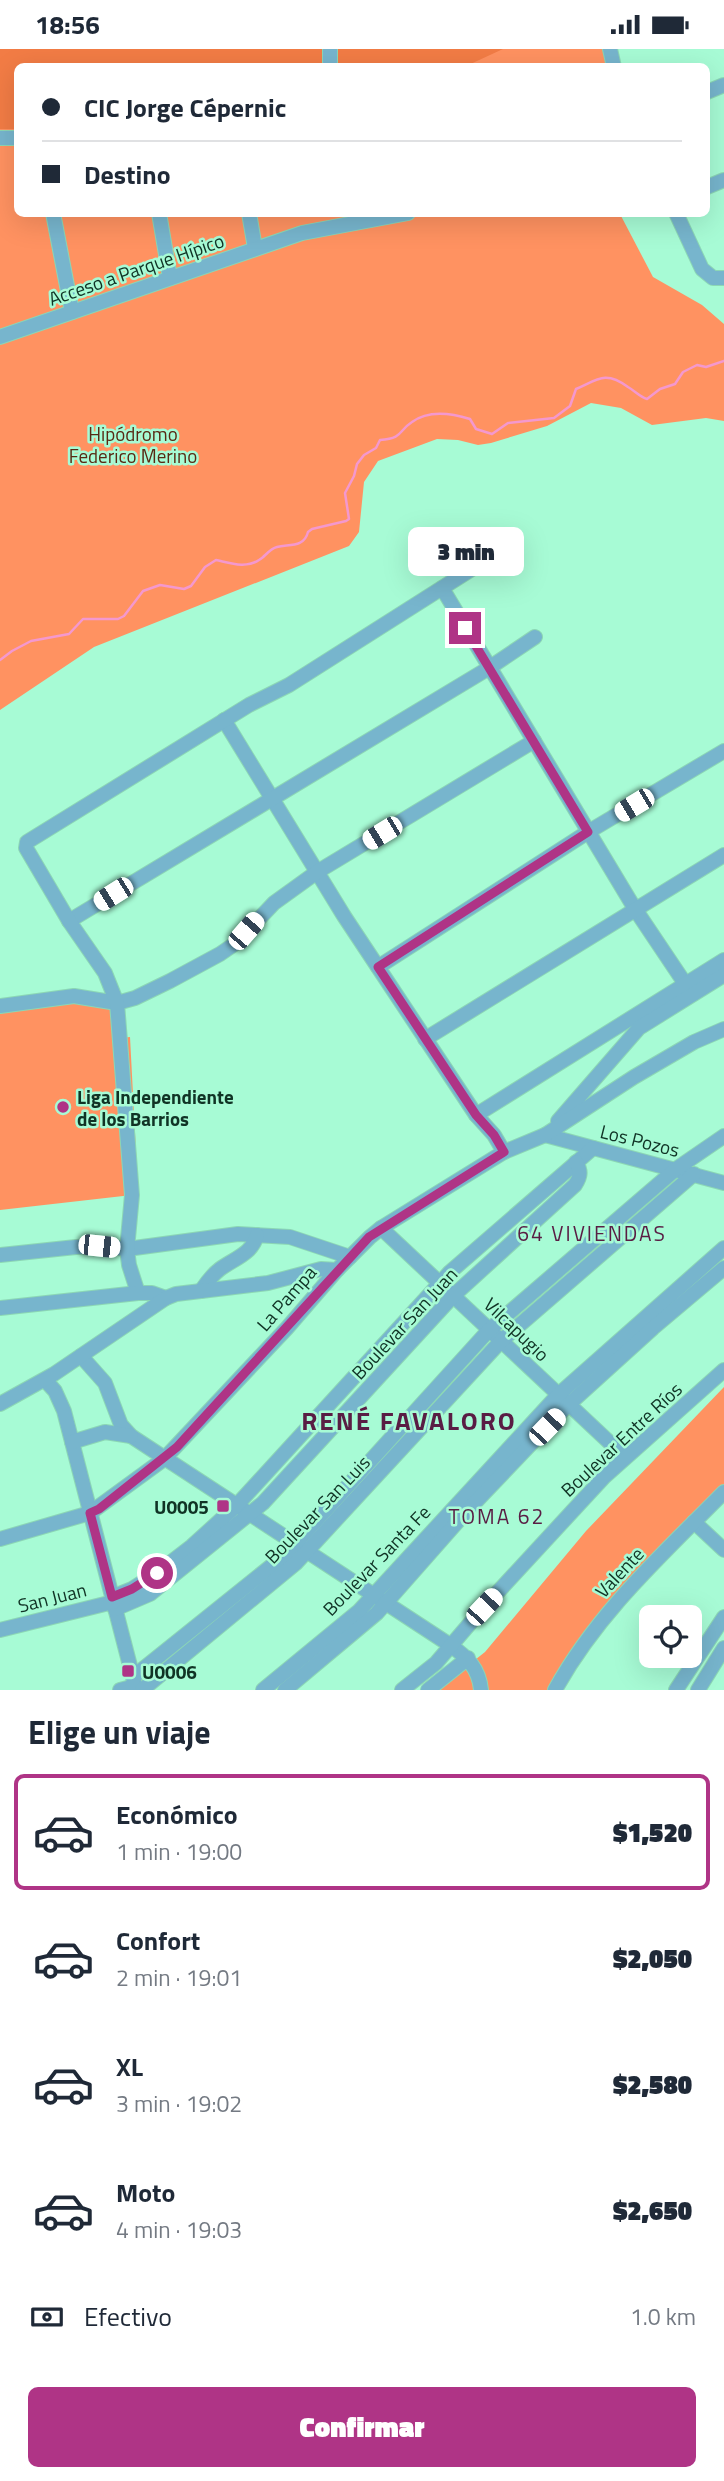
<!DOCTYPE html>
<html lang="es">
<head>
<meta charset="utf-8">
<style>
	body { margin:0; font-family:"Titillium Web",sans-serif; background:#f2f2f3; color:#1f2937; height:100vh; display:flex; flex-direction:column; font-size:26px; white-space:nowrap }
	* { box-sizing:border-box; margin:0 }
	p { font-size:23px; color:#747a83 }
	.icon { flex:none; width:38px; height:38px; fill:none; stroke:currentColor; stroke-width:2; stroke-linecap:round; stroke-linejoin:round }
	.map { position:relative; height:1641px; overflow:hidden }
	.side { display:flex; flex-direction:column; background:#fff; flex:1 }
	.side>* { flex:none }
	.hud { position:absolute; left:14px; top:14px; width:696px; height:154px; border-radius:10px; box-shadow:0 7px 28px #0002; display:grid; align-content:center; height:154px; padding:0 28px; background:#fff }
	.controls { position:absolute; left:639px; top:1556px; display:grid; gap:14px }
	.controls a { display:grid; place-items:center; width:63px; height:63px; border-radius:10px; background:#fff; box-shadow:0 7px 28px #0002; font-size:35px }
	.end { position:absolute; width:32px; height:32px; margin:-16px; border:9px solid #af3486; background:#fff; box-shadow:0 0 0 4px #fff }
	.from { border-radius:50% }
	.bubble { position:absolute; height:49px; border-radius:10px; background:#fff; box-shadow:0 7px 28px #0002; font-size:23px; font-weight:800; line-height:49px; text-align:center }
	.car { position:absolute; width:21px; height:42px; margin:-21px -10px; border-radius:9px; box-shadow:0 0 5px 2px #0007; background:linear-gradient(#fff 24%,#345 0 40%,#fff 0 76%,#345 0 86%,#fff 0) }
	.hud b { display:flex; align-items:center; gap:24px; height:66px; font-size:26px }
	.hud b+b { border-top:2px solid #e0e1e3 }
	.hud i { width:18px; height:18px; background:#1f2937 }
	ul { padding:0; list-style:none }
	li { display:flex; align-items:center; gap:21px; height:116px; margin:0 14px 10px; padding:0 14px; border:4px solid transparent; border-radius:10px }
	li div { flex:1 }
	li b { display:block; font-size:26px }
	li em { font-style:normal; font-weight:800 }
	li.active { border-color:#af3486 }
	li>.icon { width:63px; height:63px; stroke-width:1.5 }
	h2 { padding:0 28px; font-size:32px; line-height:84px }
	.pay { display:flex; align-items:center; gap:18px; height:77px; padding:0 28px; font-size:26px }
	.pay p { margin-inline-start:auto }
	.button { display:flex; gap:14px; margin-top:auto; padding:14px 28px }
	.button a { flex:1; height:80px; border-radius:10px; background:#af3486; color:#fff; font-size:28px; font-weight:800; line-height:80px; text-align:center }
	.status { display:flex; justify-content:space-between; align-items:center; height:49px; padding:0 35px; background:#fff; direction:ltr }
	.status svg { height:19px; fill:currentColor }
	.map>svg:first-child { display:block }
	.green { fill:#ff9261 }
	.forest { fill:#f27c45 }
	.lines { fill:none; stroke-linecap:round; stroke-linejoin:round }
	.stream { stroke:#f498ce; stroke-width:2.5 }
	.minor-casing { stroke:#8cd7b5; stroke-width:16 }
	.minor { stroke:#77b5cd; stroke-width:14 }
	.route { stroke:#af3486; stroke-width:9 }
	.poi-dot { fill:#af3486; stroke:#a7fbd5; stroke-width:2.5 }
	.labels { text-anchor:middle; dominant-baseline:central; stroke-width:5; stroke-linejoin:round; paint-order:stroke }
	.street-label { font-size:19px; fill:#103325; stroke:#a7fbd5 }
	.park-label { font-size:19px; fill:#582913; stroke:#a7fbd5 }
	.poi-label { font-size:19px; font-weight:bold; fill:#103325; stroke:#a7fbd5; text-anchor:start }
	.neighbourhood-label { font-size:21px; letter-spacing:2px; fill:#591d44; stroke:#a7fbd5 }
	.district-label { font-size:26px; font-weight:bold; letter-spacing:2px; fill:#591d44; stroke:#a7fbd5 }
</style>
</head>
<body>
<div class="status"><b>18:56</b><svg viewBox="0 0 49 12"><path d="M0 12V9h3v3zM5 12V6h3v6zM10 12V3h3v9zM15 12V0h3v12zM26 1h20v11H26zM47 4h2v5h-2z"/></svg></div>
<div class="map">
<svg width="724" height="1641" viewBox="0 0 724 1641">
	<rect width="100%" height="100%" fill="#a7fbd5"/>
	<g class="green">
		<path d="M0,0H609L608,18H18V164L620,165L653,228L702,256L724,275V372L706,369L652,376L621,359L591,354L547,377L491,394L478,396L458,391L437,390L378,412L364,433L359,483L349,497L94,598L0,661Z"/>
		<path d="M46,949L117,954L120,989L130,988L138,1141L132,1146L0,1161V957Z"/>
		<path d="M724,1338V1436L621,1541L548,1641H437L485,1603L586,1482Z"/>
	</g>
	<path class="forest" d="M0,0H503L464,18H18L17,80H0Z"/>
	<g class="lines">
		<path class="stream" d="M0,611L12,602L31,592L69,585L83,570H118L124,567L143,542L160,536L184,540L191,537L205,518L216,511C230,514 246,520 259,511C265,508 269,500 277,498C289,495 304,499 308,483L312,480L346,472L349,470L345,444L354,427L357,415L364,406L376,399L380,391C404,389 398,382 412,373C428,361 451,364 470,370L476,380L492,385L508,374L554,369L570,357L576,340C597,331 605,321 628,338C635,342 640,348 647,350L660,340L675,335L683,323L697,316L706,318L724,312"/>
		<g class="minor-casing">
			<g id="minor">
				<path d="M610,0L614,18"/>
				<path d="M330,18V0"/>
				<path d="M707,43L724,36"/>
				<path d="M0,89H18"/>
				<path d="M707,138L724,131"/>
				<path d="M53,164L72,263"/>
				<path d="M159,164L170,229"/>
				<path d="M249,164L255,199"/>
				<path d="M676,164L702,220L713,229H724"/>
				<path d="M0,288L302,184L408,164"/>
				<path d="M442,539L635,860L686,936L694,944"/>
				<path d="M224,671L344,867L476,1066L494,1086L504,1103"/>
				<path d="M69,872L489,619L535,588"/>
				<path d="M378,918L588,783L724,702"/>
				<path d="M0,957L74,947L117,954L135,949L170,932L220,905L236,894L274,854L317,823L534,692"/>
				<path d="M425,990L724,806"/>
				<path d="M476,1066L724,911"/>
				<path d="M558,1072L639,979L724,926"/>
				<path d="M545,1086L724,1134"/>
				<path d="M381,1179L625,1408"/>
				<path d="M0,1206L76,1198L99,1197L127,1200L238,1185L290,1188L350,1208"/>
				<path d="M201,1242C207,1233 212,1226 220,1220C235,1209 252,1205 257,1186"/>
				<path d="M138,1244L129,1216L127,1200L132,1146L117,954L105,924L69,872L26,799L27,793L249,656L289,636L486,511"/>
				<path d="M0,1259L138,1244H152L166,1249"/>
				<path d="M81,1307L105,1334L121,1376L131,1387L450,1596C467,1608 479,1619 481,1641"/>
				<path d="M45,1331L55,1342L64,1362L135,1636"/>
				<path d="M0,1355L54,1325L166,1249L176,1245L268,1234L321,1220L337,1221"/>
				<path d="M72,1393L105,1383L131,1387"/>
				<path d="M694,1473L724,1501"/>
				<path d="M0,1490L90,1464L164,1410L287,1279L337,1221L370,1188L381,1179L504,1103L545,1086L634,1028L694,993L724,980"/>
				<path d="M112,1548L132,1540L157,1524L192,1497L236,1457L450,1223L593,1099"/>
				<path d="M115,1560L150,1545L263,1454L454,1246L575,1136C581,1127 581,1122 576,1113"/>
				<path d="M0,1581L113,1553"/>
				<path d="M133,1628L285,1506L489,1281L676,1120L724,1087"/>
				<path d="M120,1641L135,1637"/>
				<path d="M142,1641L296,1514L501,1292L694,1125"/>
				<path d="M263,1641L359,1562L558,1346L724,1199"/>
				<path d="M285,1641L377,1564L466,1463L568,1356L653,1279L724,1219"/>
				<path d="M402,1641L436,1614L484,1558L604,1428L724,1321"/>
				<path d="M428,1641L468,1609"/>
				<path d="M555,1641C598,1563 663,1505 724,1443"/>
				<path d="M676,1641L724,1568"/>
				<path d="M698,1641L724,1599"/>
			</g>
		</g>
		<use href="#minor" class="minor"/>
	</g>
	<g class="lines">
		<path class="route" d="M157,1524L132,1540L112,1548L90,1464L99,1460L177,1398L369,1188L504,1103L494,1086L476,1066L378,918L588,783L465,579"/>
	</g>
	<g class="poi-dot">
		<circle cx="63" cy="1058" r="7"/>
		<rect x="216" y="1450" width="14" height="14" rx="3.5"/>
		<rect x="121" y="1615" width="14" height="14" rx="3.5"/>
	</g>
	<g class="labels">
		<g class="street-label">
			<text transform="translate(136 220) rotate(-19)">Acceso a Parque Hípico</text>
			<text transform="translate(640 1091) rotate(14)">Los Pozos</text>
			<text transform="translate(286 1249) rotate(-49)">La Pampa</text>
			<text transform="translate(404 1274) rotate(-47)">Boulevar San Juan</text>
			<text transform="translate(517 1280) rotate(44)">Vilcapugio</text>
			<text transform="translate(621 1390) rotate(-43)">Boulevar Entre Ríos</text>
			<text transform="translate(317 1460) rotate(-46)">Boulevar San Luis</text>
			<text transform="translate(376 1511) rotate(-46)">Boulevar Santa Fe</text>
			<text transform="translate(619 1523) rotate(-47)">Valente</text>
			<text transform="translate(52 1548) rotate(-14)">San Juan</text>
		</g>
		<g class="park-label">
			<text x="133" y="384">Hipódromo<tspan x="133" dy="22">Federico Merino</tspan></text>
		</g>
		<g class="poi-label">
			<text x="77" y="1047">Liga Independiente<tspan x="77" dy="22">de los Barrios</tspan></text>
			<text x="209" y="1457" text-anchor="end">U0005</text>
			<text x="142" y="1622">U0006</text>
		</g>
		<g class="neighbourhood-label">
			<text x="592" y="1184">64 VIVIENDAS</text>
			<text x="497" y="1467">TOMA 62</text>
		</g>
		<g class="district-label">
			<text x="409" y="1371">RENÉ FAVALORO</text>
		</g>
	</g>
</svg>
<div class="controls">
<a><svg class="icon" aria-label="locate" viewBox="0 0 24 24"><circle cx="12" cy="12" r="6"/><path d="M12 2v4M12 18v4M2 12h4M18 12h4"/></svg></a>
</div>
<i class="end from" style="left:157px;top:1524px"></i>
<i class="end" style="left:465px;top:579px"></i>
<div class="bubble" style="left:408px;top:478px;width:116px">3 min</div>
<i class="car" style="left:634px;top:756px;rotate:239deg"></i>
<i class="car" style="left:382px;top:784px;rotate:239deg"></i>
<i class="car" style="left:113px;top:845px;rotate:238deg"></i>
<i class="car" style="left:246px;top:882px;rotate:41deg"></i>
<i class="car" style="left:99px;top:1197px;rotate:96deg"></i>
<i class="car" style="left:547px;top:1378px;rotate:44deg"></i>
<i class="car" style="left:484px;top:1558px;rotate:43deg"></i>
<div class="hud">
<b><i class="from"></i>CIC Jorge Cépernic</b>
<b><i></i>Destino</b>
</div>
</div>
<section class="side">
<h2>Elige un viaje</h2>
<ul>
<li class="active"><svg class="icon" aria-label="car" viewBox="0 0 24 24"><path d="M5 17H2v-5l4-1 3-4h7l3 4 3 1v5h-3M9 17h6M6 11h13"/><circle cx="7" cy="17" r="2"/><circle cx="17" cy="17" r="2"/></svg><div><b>Económico</b><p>1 min · 19:00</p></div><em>$1,520</em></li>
<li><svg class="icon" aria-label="car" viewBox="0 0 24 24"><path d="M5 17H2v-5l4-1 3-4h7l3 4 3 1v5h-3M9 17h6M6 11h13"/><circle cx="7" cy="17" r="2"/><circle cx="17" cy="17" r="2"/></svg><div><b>Confort</b><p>2 min · 19:01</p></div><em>$2,050</em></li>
<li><svg class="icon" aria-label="car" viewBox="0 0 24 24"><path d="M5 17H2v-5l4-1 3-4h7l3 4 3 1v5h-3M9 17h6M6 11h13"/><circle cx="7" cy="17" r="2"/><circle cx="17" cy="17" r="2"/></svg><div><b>XL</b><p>3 min · 19:02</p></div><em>$2,580</em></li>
<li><svg class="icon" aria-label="car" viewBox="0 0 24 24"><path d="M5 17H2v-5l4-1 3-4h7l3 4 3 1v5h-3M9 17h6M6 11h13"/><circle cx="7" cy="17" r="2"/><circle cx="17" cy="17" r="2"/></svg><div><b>Moto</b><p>4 min · 19:03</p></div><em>$2,650</em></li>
</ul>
<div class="pay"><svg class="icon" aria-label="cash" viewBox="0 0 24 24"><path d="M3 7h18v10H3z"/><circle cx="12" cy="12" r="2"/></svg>Efectivo<p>1.0 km</p></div>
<div class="button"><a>Confirmar</a></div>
</section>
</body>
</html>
